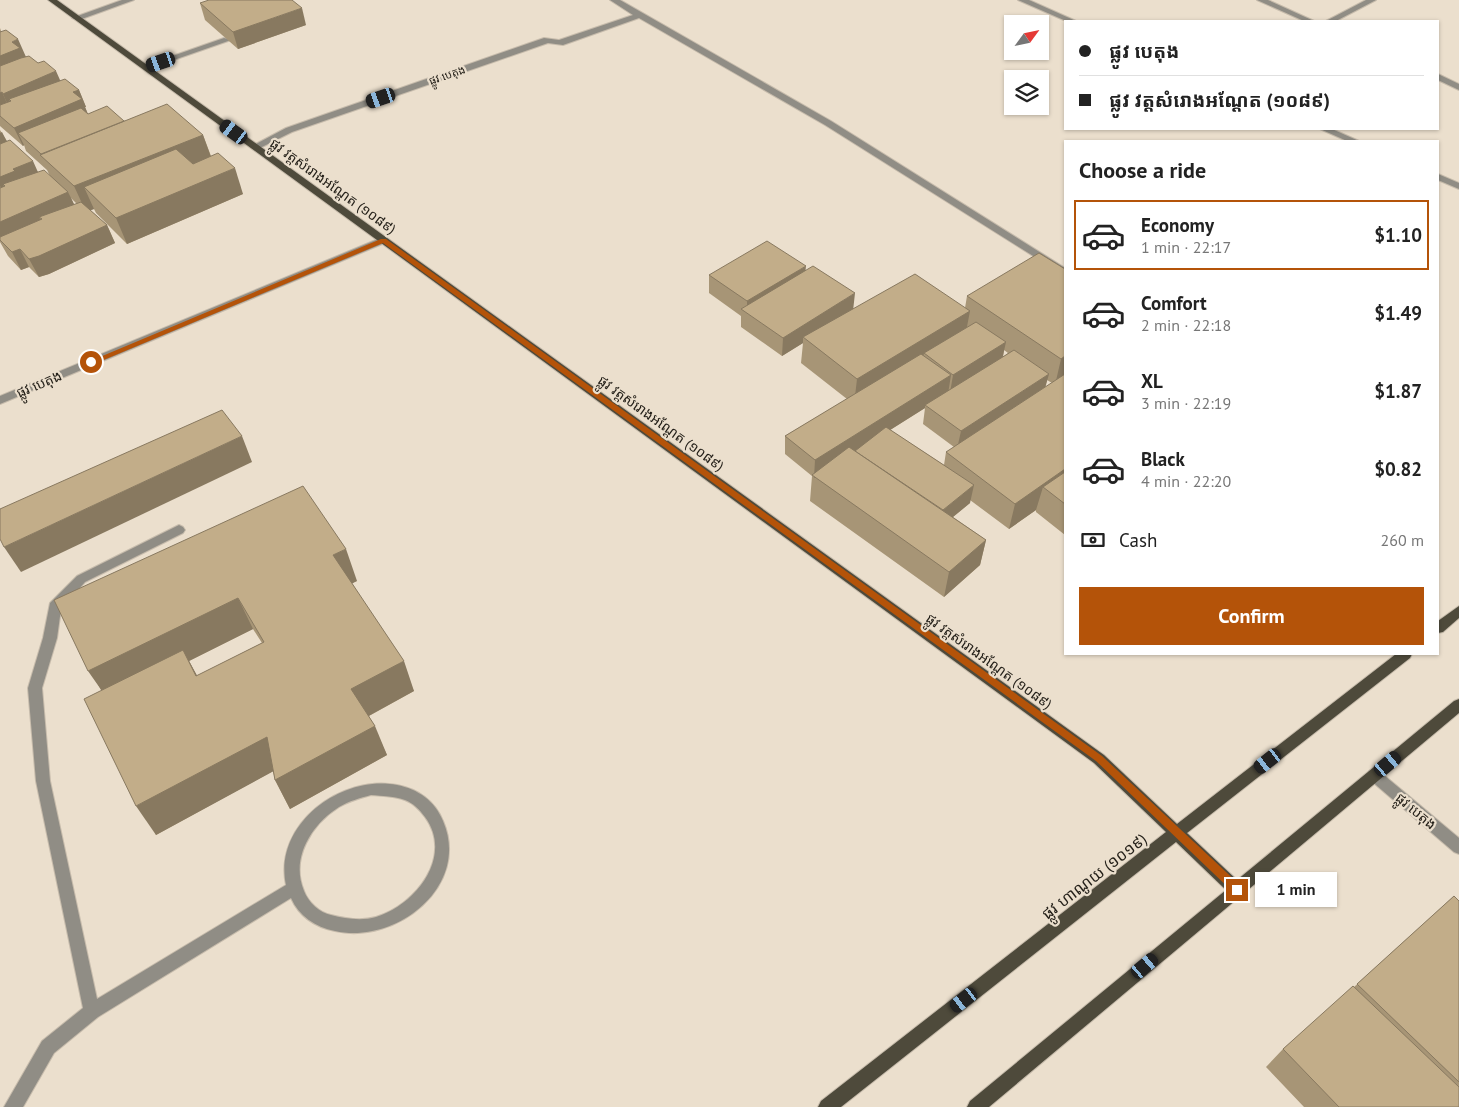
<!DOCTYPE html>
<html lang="en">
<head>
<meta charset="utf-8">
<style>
	body { margin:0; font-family:"PT Sans","Noto Sans Khmer",sans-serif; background:#f2f2f2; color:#222; height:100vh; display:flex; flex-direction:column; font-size:19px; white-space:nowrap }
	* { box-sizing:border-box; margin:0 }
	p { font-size:16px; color:#767676 }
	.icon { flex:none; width:28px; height:28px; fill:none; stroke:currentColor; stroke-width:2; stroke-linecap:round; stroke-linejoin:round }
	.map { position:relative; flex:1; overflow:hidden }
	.panel { position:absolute; left:1064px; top:140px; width:375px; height:515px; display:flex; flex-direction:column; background:#fff; border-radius:0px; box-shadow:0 1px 4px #0004 }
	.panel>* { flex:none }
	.banner { position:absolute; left:1064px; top:20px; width:375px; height:110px; border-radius:0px; box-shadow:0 1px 4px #0004; display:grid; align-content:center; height:110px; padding:0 15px; background:#fff }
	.needle { width:32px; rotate:57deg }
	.buttons { position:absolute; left:1004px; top:15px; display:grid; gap:10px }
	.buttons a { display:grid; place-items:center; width:45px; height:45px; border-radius:0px; background:#fff; box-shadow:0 1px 4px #0004; font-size:25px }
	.end { position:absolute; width:22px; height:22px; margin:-11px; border:6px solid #b45309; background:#fff; box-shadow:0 0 0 2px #fff }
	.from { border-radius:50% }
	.bubble { position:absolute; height:35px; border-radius:0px; background:#fff; box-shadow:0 1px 4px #0004; font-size:16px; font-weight:600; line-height:35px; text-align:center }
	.car { position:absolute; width:15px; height:30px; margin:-15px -8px; border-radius:6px; box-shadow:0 0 4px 1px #0007; background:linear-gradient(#222 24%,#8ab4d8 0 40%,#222 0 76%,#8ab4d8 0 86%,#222 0) }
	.banner b { display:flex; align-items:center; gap:18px; height:48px; font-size:19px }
	.banner b+b { border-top:1px solid #e0e0e0 }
	.banner i { width:12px; height:12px; background:#222 }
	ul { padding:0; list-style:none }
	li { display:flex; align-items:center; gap:15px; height:70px; margin:0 10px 8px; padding:0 5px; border:2px solid transparent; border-radius:0px }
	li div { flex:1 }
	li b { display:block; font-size:19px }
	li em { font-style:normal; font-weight:600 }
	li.selected { border-color:#b45309 }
	li>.icon { width:45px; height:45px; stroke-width:1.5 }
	h2 { padding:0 15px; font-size:22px; line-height:60px }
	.pay { display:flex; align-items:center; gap:12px; height:55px; padding:0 15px; font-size:19px }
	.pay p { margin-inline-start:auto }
	.primary-button { display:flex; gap:10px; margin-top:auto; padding:10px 15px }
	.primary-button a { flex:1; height:58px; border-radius:0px; background:#b45309; color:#fff; font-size:20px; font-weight:600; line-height:58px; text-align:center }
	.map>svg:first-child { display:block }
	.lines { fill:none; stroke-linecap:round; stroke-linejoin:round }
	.minor-casing { stroke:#c7bcac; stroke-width:2 }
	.major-casing { stroke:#c7bcac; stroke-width:2 }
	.minor { fill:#908d85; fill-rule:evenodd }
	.major { fill:#4e4a3b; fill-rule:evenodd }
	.wall { fill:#a79576; fill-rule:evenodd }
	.shaded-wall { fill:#887960 }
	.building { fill:#c2ad89; stroke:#887960 }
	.route { fill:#b45309 }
	.labels { text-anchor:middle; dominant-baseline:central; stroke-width:4.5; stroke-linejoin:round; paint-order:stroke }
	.far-street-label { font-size:11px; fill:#231f18; stroke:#ebdfcd }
	.street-label { font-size:14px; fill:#231f18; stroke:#ebdfcd }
	.near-street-label { font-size:16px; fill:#231f18; stroke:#ebdfcd }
</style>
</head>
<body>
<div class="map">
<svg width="1459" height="1107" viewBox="0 0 1459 1107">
	<rect width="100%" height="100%" fill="#ebdfcd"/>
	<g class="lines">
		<g class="minor-casing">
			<g id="minor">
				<path d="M122,0H134L79,20L72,18Z"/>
				<path d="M610,0H620L831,121L1065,268V276L825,125L639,18L563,45L548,43L292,132L258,149L255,150L250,147L286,128L544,38L559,40L633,15Z"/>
				<path d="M1018,0H1029L1076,21H1066Z"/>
				<path d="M1257,0H1268L1314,21H1304Z"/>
				<path d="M1366,0H1376L1336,21H1326Z"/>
				<path d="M224,38L231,40L148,69L141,67Z"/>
				<path d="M1438,74L1459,84V90L1438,80Z"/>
				<path d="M1320,129H1332L1359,141H1347Z"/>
				<path d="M1438,174L1459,183V189L1438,180Z"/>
				<path d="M383,237L387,238V242L0,404V396Z"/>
				<path d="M179,525L183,527L185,530L183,533L85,582L61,609L57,638L42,688L50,781L97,999L286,885C273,824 342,774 397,785C418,789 435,801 443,821C471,886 396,945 335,931C315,927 299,916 291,898L98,1017L54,1053L23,1107H4L42,1041L83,1008L36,781L28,688L43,638L50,603L77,576ZM371,795C382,796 395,796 405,800C413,803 420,810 425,817C454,856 416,905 376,917C362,921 346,919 331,915C320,913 308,902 304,891C290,858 312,824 339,807C349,801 360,798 371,795Z"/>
				<path d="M1374,769L1379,771L1459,838V854L1454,852L1369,779L1367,775L1369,771Z"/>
			</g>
		</g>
		<g class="major-casing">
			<g id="major">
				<path d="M48,0H57L1104,755L1177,824L1396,654H1412L1410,658L1187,833L1237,880L1454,701L1459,699V713L989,1107H967L970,1101L1226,890L1176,842L841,1107H818L821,1101L1166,832L1094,763Z"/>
				<path d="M1459,606V618L1443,632L1438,633V621Z"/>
			</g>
		</g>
		<use href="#minor" class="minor"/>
		<use href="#major" class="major"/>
	</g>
	<g class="wall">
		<path d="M200,3L306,25L238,49L205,20Z"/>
		<path d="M0,28L1,31L26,57L24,58L60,81L79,90L86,107H85L88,114L203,135L211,156L243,194L127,244L96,213L94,209L90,210L107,225L115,243L49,274L39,277L29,267L21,270L8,256L0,242V130L7,141L38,172L50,176L47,170L26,151L24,145L23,146L0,126ZM71,198L77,204L74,205Z"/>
		<path d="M1065,269V535L1036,512V510L1009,529L970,500V503L953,517L986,540L980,565L944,597L810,501L812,476L785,454V436L847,399L801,363L803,343L782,356L741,327V316L709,293V275L805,271L853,309L965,308L967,296ZM1004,350L1008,353L1003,357ZM1047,380L1052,383L1045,387ZM925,408L923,424L954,447L946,452L944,465L890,430Z"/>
		<path d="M357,581L352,583L414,691L369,716L387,755L290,809L275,780L273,771L156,835L101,690L54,600ZM253,629L262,643L197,676L189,661Z"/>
		<path d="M1454,896L1459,901V1107H1304L1266,1067L1283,1049L1354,987Z"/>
	</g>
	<g class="shaded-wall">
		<path d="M302,8L306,25L238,49L233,32Z"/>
		<path d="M18,39L26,57H24L28,66L0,77V56L12,42Z"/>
		<path d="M56,71L64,89L9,99L14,111L11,112L3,94Z"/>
		<path d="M79,90L86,107H85L89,117L18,133L24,145L23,146L14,128L73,92Z"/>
		<path d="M2,92L10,110L0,114V93Z"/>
		<path d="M2,132L11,150L0,154V133Z"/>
		<path d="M203,135L212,160L84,187L94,209L86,212L74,186Z"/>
		<path d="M33,161L41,179L5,186L3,184L8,196L6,197L0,186V177L13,169Z"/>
		<path d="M235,168L243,194L127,244L116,218Z"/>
		<path d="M68,192L77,210L42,219L39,217L43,225L0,239V222Z"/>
		<path d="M107,225L115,243L49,274L39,277L29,259Z"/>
		<path d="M20,249L29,267L21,270L12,252Z"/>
		<path d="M806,266L804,284L747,312V301Z"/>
		<path d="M855,293L853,311L803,337V343L782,356L783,338Z"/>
		<path d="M970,311L965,337L924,353L922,363L854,405L857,379Z"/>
		<path d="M1006,342L1002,360L950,393L953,375Z"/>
		<path d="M1065,356V378L1055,385L1061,359Z"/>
		<path d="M1049,374L1044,392L957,449L961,431Z"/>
		<path d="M951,375L948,394L925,405V408L814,478L815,460Z"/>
		<path d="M242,436L252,462L21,572L4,547Z"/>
		<path d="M1065,469V489L1043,487L1036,510L1009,529L1015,504Z"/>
		<path d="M974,485L970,503L937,530L941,512Z"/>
		<path d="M986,540L980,565L944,597L949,572Z"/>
		<path d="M346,549L357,581L345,587L333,555Z"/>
		<path d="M238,598L253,629L189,661L200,681L109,701L88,671Z"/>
		<path d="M404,661L414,691L363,719L351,689Z"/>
		<path d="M375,726L387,755L290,809L275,780Z"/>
		<path d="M267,737L283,766L156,835L136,806Z"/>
	</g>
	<g class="building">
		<path d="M209,0H292L302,8L233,32L200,3Z"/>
		<path d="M6,30L18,39L12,42L20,48L0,56V32Z"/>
		<path d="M29,56L38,63L44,61L56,71L3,94L2,92L0,93V66L21,58Z"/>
		<path d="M65,79L79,90L73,92L82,99L14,128L0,116V105L11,101L9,99Z"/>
		<path d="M167,104L203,135L74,186L40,155Z"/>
		<path d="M107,106L124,121L41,154L18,133L81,108L88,114Z"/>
		<path d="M10,140L33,161L13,169L15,171L0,177V144Z"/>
		<path d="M176,149L193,164L218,153L235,168L116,218L84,187Z"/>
		<path d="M44,170L68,192L0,222V188L5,186L3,184Z"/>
		<path d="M81,202L107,225L39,256L29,259L20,249L12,252L0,240V237L42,219L39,217Z"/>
		<path d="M767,241L806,266L747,301L709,275Z"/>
		<path d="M1039,253L1065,269V356L1061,359L967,296Z"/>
		<path d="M813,266L855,293L783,338L741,309Z"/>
		<path d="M915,274L970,311L857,379L803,337Z"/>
		<path d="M976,322L1006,342L953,375L924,353Z"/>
		<path d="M1014,350L1049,374L961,431L925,405Z"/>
		<path d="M921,354L951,375L815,460L785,436Z"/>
		<path d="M1065,374V469L1015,504L946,452Z"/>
		<path d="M222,410L242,436L4,547L0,539V509Z"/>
		<path d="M886,427L974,485L943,510L855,451Z"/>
		<path d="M849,447L986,540L949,572L812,475Z"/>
		<path d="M1065,472V504L1043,487Z"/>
		<path d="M303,486L346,549L333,555L404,661L351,689L375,726L275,780L267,737L136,806L84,699L183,650L196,676L264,642L238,598L88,671L54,600Z"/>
		<path d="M1454,896L1459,901V1082L1357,984Z"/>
		<path d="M1353,986L1459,1087V1107H1339L1283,1049Z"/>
	</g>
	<path class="route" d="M381,239H386L1102,756L1241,886V893H1234L1096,761L383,243L94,364L88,362Z"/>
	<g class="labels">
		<g class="far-street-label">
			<text transform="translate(447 75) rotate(-19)">ផ្លូវ បេតុង</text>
		</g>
		<g class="street-label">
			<text transform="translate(333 186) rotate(36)">ផ្លូវ វត្តសំរោងអណ្ដែត (១០៨៩)</text>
			<text transform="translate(39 384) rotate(-23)">ផ្លូវ បេតុង</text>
			<text transform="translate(661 423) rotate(36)">ផ្លូវ វត្តសំរោងអណ្ដែត (១០៨៩)</text>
			<text transform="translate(989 661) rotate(36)">ផ្លូវ វត្តសំរោងអណ្ដែត (១០៨៩)</text>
			<text transform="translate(1416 811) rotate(40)">ផ្លូវ បេតុង</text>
		</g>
		<g class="near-street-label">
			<text transform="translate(1094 876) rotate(-38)">ផ្លូវ ហាណូយ (១០១៩)</text>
		</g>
	</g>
</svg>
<div class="buttons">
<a><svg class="needle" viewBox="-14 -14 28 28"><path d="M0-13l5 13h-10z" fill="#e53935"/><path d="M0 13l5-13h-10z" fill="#767676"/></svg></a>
<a><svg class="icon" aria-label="layers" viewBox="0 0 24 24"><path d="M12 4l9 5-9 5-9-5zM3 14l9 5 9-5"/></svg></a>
</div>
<i class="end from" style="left:91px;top:362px"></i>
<i class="end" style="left:1237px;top:890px"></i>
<div class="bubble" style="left:1255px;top:872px;width:82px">1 min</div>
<i class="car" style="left:161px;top:62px;rotate:251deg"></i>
<i class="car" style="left:381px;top:98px;rotate:251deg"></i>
<i class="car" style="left:234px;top:132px;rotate:306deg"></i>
<i class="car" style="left:1268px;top:761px;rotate:232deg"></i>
<i class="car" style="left:1388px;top:764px;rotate:50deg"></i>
<i class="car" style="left:1145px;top:966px;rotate:50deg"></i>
<i class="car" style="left:964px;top:1000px;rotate:232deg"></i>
<div class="banner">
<b><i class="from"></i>ផ្លូវ បេតុង</b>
<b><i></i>ផ្លូវ វត្តសំរោងអណ្ដែត (១០៨៩)</b>
</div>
<section class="panel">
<h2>Choose a ride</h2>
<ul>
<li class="selected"><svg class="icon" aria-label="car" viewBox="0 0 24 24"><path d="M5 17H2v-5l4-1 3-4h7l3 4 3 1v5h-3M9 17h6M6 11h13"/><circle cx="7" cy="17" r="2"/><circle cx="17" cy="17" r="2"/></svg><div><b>Economy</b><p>1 min · 22:17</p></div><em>$1.10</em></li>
<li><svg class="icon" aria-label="car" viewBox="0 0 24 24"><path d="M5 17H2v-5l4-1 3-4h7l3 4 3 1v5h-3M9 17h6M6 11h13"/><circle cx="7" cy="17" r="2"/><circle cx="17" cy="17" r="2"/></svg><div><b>Comfort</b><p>2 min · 22:18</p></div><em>$1.49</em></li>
<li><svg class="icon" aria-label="car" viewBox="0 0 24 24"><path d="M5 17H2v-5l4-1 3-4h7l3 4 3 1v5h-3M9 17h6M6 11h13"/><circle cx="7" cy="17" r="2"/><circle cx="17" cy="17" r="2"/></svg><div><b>XL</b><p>3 min · 22:19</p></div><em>$1.87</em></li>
<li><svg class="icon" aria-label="car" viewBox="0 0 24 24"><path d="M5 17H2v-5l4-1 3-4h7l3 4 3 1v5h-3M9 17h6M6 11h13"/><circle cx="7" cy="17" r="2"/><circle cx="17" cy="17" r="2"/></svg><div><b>Black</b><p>4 min · 22:20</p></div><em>$0.82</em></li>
</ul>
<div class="pay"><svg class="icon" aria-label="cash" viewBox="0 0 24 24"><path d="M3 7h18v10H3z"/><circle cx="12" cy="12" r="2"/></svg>Cash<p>260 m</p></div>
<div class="primary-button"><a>Confirm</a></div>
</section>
</div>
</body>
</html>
